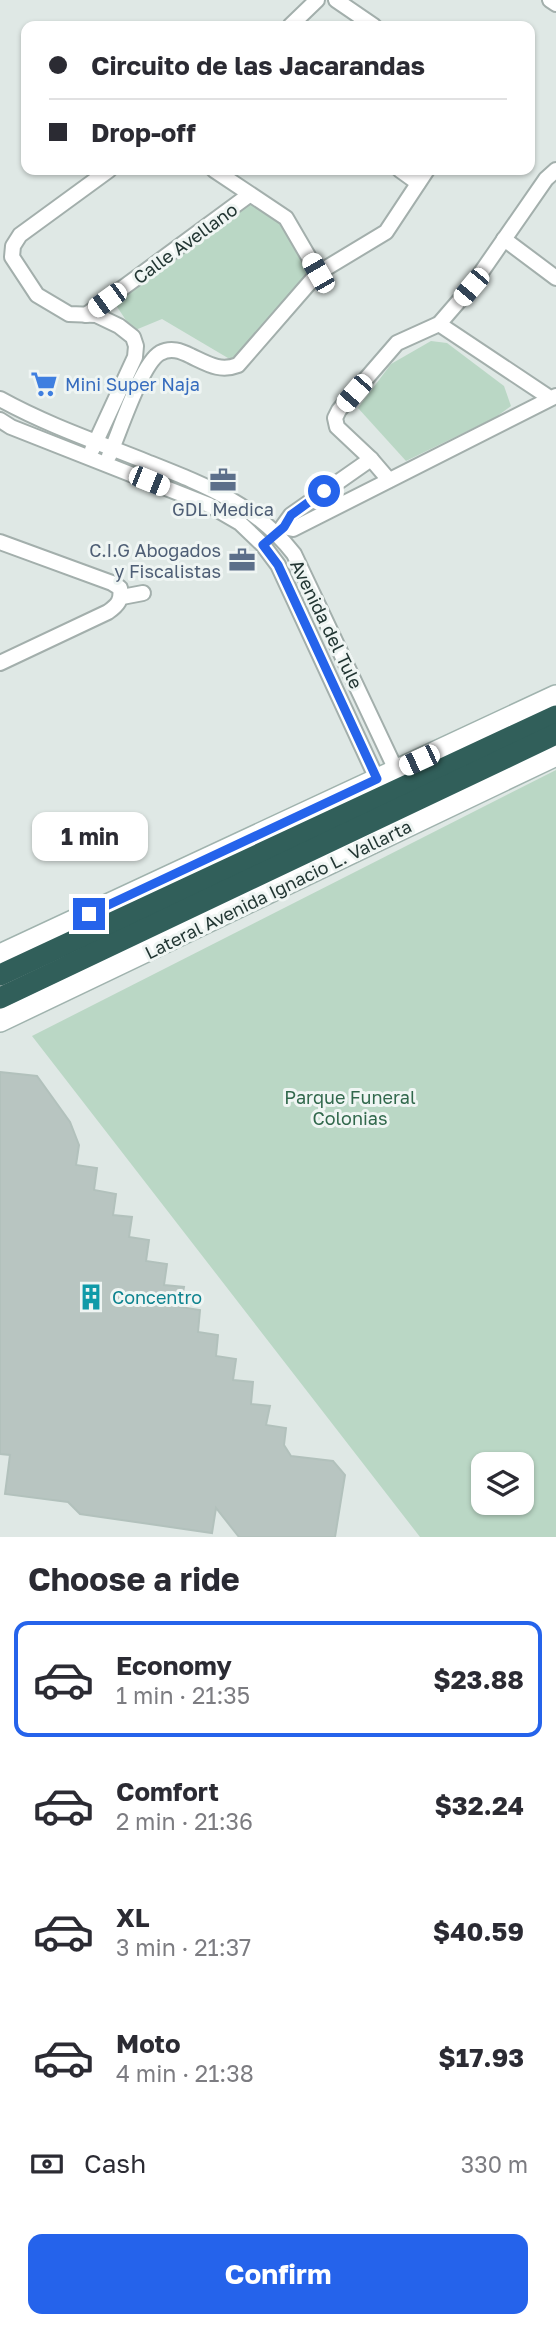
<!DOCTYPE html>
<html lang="en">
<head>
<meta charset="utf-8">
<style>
	body { margin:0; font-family:"Golos Text",sans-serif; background:#f7f7f7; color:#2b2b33; height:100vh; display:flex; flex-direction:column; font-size:26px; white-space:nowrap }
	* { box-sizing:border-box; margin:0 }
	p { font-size:23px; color:#7c7c81 }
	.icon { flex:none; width:38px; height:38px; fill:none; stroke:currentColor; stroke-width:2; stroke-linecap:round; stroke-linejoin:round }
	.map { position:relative; height:1537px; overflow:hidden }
	.panel { display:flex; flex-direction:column; background:#fff; flex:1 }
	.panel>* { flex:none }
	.guide { position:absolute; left:21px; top:21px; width:514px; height:154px; border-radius:14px; box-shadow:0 2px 5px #0004; display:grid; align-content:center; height:154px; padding:0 28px; background:#fff }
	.tools { position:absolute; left:471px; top:1452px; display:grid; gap:14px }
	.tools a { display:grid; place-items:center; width:63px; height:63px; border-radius:14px; background:#fff; box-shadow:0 2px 5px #0004; font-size:35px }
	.end { position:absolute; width:32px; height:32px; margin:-16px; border:9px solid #2563eb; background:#fff; box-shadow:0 0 0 4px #fff }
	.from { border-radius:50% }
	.bubble { position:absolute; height:49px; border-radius:14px; background:#fff; box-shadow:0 2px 5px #0004; font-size:23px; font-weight:700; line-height:49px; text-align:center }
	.car { position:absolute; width:21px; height:42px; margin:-21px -10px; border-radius:9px; box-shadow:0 0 5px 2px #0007; background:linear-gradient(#fff 24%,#345 0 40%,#fff 0 76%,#345 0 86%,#fff 0) }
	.guide b { display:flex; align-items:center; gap:24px; height:66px; font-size:26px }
	.guide b+b { border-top:2px solid #e1e1e2 }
	.guide i { width:18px; height:18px; background:#2b2b33 }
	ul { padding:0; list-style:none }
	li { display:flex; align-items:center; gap:21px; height:116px; margin:0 14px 10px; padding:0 14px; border:4px solid transparent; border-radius:14px }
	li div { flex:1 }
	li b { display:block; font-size:26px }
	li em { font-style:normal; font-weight:700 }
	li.on { border-color:#2563eb }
	li>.icon { width:63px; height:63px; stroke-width:1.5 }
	h2 { padding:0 28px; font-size:32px; line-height:84px }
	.pay { display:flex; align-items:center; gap:18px; height:77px; padding:0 28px; font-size:26px }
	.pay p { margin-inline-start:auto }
	.primary-button { display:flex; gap:14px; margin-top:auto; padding:14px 28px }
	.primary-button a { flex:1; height:80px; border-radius:14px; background:#2563eb; color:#fff; font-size:28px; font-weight:700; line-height:80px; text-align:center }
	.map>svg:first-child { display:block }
	.green { fill:#bad7c5; fill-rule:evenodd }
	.building { fill:#b8c5c1; stroke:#b2c1bc; stroke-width:2 }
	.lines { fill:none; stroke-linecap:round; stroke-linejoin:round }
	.street-casing { stroke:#a3afac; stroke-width:18 }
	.secondary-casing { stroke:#a0b3ae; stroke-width:24 }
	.highway-casing { stroke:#bdc3c2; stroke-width:24 }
	.street { stroke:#fff; stroke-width:14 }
	.secondary { stroke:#fff; stroke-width:21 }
	.highway { stroke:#315f5a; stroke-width:21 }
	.route { stroke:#2563eb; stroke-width:9 }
	.labels { text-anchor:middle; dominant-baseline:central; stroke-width:6; stroke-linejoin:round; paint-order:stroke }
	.street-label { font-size:18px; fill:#223633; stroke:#eff5f3 }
	.shop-label { font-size:18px; fill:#366cbe; stroke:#eff5f3; text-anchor:start }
	.service-label { font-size:18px; fill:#4e5e75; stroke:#eff5f3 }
	.park-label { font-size:18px; fill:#31684c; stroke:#eff5f3 }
	.culture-label { font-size:18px; fill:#0d838f; stroke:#eff5f3; text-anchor:start }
</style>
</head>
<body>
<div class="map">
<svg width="556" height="1537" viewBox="0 0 556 1537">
	<rect width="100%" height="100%" fill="#dfe8e5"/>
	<g class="green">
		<path d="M248,200L280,221L314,273L233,361L162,319L133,331L112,299Z"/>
		<path d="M431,341L447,343L504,386L511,406L496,417L406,461L358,408L391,364Z"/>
		<path d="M556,770V1537H420L32,1036ZM483,1465H522V1503H483Z"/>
	</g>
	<path class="building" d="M0,1072L37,1076L70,1122L79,1145L76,1165L97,1168L94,1190L116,1194L113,1215L132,1217L129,1237L149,1240L146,1261L167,1264L164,1285L184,1287L180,1307L200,1310L198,1332L218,1335L216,1356L236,1359L233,1380L253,1382L251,1404L270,1406L266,1425L286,1428L284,1445L291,1456L333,1461L345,1475L335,1537H239L216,1508L212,1533L80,1514L68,1502L5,1494L10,1455L0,1454Z"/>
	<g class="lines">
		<g class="street-casing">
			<g id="street">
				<path d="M336,0L374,26"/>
				<path d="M550,0L556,4"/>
				<path d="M290,26L317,0"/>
				<path d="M214,170L286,218L318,273"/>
				<path d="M400,170L418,183"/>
				<path d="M504,239L556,278"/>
				<path d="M86,315L249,195"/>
				<path d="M439,324L550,398"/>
				<path d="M0,399C47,425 97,442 147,462C205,485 255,504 294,554L396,770"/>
				<path d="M0,420L11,427L209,505L240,523L263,545L278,565L377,779"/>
				<path d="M92,450L135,357L136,346L133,337L119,326L96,315L69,314L37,295L12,257L13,246L20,235L109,170"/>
				<path d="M109,456C119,434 141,364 160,353C171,347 181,351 191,356C208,364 220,372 238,365L318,273L386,232L427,170"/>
				<path d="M389,480L371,459L337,427L335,418L339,410L397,343L439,324L471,287L546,179L556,170"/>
				<path d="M283,527L293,529L556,396"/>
				<path d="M278,533L291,515L371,459"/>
				<path d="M0,542L112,583L120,588C122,600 118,605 108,612L0,663"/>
				<path d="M122,597L143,593"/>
			</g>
		</g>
		<g class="secondary-casing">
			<g id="secondary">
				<path d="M0,955L556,696"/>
				<path d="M0,1021L556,755"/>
			</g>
		</g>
		<g class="highway-casing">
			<g id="highway">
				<path d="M0,975L556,716"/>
				<path d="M0,998L556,734"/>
			</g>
		</g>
		<use href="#street" class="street"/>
		<use href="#secondary" class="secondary"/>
		<use href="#highway" class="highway"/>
	</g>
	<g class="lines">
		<path class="route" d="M89,914L377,779L278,565L263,545L284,527L291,515L324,491"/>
	</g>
	<defs>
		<g id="supermarket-bare" transform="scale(2.1)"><path d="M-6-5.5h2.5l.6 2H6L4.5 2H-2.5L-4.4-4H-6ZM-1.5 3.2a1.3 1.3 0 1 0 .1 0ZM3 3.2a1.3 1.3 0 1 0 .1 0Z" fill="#3f7fe0" stroke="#eff5f3" stroke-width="2.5" paint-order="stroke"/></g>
		<g id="office-bare" transform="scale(2.1)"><path d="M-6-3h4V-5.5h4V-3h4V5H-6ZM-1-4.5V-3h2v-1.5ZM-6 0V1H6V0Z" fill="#5c6f8a" stroke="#eff5f3" stroke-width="2.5" paint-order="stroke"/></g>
		<g id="building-bare" transform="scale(2.1)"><path d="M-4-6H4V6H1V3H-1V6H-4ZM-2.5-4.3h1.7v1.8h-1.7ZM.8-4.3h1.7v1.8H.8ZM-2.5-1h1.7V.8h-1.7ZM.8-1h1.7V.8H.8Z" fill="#0f9aa8" stroke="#eff5f3" stroke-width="2.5" paint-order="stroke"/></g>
	</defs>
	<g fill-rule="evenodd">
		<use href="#supermarket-bare" x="44" y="384"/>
		<use href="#office-bare" x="223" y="480"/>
		<use href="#office-bare" x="242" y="560"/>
		<use href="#building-bare" x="91" y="1297"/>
	</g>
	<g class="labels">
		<g class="street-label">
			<text transform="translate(185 243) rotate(-36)">Calle Avellano</text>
			<text transform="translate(327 624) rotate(64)">Avenida del Tule</text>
			<text transform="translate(278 889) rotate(-26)">Lateral Avenida Ignacio L. Vallarta</text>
		</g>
		<g class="shop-label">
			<text x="65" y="384">Mini Super Naja</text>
		</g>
		<g class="service-label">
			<text x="223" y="509">GDL Medica</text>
			<text x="221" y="550" text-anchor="end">C.I.G Abogados<tspan x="221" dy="21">y Fiscalistas</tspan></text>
		</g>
		<g class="park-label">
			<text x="350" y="1097">Parque Funeral<tspan x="350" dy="21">Colonias</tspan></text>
		</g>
		<g class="culture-label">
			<text x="112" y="1297">Concentro</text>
		</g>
	</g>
</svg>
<div class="tools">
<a><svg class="icon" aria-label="layers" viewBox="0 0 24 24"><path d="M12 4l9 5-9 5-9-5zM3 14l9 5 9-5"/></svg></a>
</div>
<i class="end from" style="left:324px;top:491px"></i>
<i class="end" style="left:89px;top:914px"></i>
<div class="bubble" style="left:32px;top:812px;width:116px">1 min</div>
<i class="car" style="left:318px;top:273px;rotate:330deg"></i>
<i class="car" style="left:471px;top:287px;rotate:220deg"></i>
<i class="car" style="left:107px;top:300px;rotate:234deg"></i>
<i class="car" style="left:354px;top:393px;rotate:221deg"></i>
<i class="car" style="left:149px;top:481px;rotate:112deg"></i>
<i class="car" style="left:419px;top:760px;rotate:245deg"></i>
<div class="guide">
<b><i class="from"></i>Circuito de las Jacarandas</b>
<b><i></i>Drop-off</b>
</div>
</div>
<section class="panel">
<h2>Choose a ride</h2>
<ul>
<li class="on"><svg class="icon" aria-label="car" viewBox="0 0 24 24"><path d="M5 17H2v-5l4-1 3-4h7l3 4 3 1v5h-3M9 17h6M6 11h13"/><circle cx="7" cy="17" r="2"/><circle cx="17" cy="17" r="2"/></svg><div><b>Economy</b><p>1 min · 21:35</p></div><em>$23.88</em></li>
<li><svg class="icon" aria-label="car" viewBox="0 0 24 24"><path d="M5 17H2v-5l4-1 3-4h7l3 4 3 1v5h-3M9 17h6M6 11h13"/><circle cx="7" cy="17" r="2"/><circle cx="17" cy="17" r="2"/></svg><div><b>Comfort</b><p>2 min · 21:36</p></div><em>$32.24</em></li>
<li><svg class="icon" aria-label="car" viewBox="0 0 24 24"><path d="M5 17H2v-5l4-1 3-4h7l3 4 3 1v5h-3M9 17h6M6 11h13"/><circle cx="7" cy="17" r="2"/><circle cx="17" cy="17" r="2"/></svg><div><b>XL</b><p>3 min · 21:37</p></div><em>$40.59</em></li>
<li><svg class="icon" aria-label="car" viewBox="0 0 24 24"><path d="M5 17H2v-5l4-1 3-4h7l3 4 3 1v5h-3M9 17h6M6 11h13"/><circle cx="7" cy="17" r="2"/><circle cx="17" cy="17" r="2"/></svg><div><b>Moto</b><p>4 min · 21:38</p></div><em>$17.93</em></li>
</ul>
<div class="pay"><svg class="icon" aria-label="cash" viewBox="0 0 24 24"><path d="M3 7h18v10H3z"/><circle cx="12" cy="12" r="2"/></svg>Cash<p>330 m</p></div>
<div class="primary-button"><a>Confirm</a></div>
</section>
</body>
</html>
